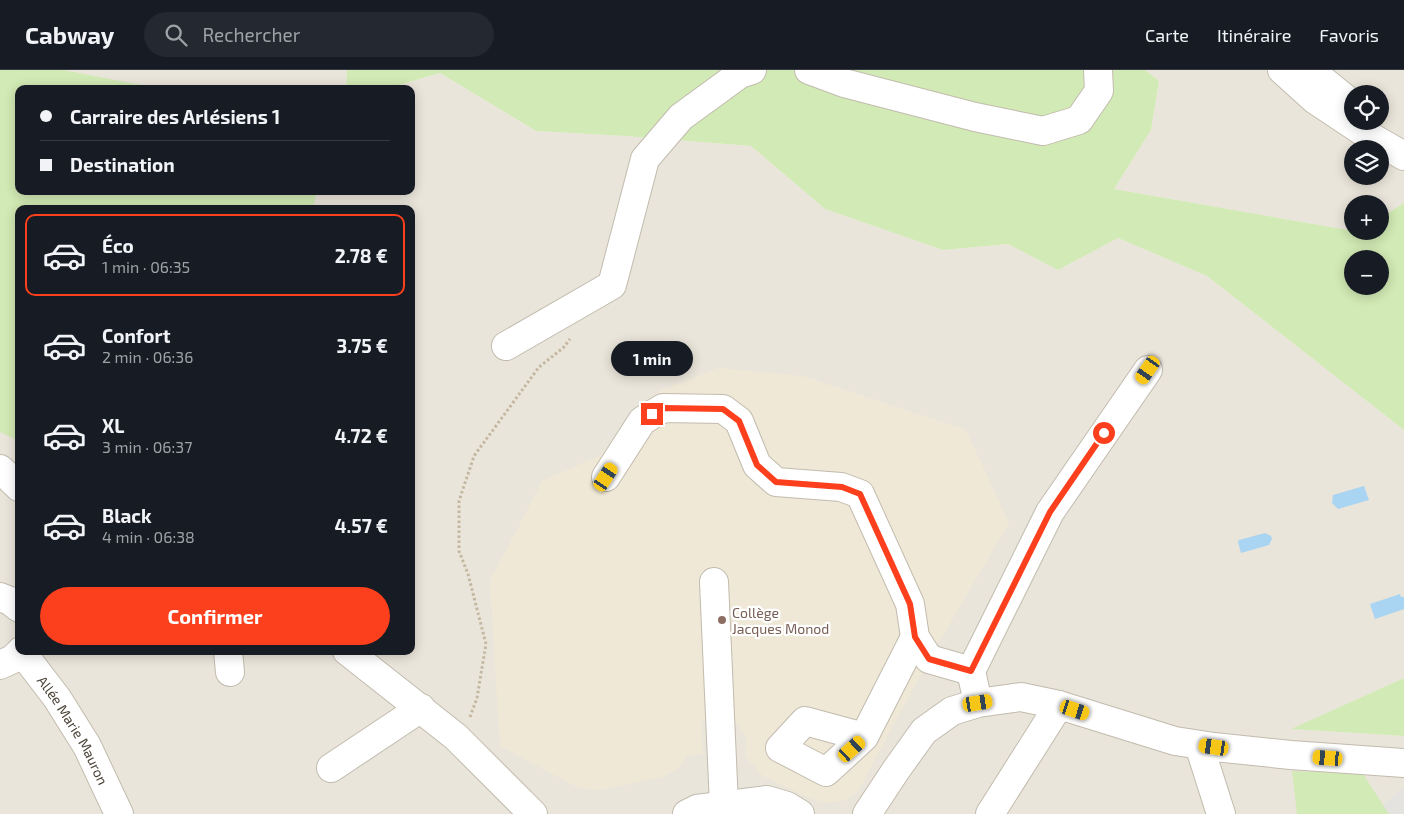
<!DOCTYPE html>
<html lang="fr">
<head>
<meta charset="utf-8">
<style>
	body { margin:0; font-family:"Exo 2",sans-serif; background:#242831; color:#f1f3f6; height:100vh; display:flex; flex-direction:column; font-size:19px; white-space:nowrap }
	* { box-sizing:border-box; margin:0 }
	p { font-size:16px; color:#9ea1a6 }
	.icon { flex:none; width:28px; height:28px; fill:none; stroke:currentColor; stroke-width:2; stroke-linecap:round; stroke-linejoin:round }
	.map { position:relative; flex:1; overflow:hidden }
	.details { position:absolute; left:15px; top:135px; width:400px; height:450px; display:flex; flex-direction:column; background:#171b24; border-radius:10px; box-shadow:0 2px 12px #0003 }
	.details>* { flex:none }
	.top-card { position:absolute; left:15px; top:15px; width:400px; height:110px; border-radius:10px; box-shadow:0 2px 12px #0003; display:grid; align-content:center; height:110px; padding:0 25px; background:#171b24 }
	.controls { position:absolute; left:1344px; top:15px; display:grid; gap:10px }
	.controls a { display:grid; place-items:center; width:45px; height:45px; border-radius:50%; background:#171b24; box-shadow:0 2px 12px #0003; font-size:25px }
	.end { position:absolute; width:22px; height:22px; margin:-11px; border:6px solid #fc3f1d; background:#fff; box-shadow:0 0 0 2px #fff }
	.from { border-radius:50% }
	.bubble { position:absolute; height:35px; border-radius:18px; background:#171b24; box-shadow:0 2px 12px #0003; font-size:16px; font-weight:700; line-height:35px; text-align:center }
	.car { position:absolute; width:15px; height:30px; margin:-15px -8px; border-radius:6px; box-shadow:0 0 4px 1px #0007; background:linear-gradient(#f5c518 24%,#345 0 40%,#f5c518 0 76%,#345 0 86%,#f5c518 0) }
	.top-card b { display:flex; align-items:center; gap:18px; height:48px; font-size:19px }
	.top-card b+b { border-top:1px solid #363941 }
	.top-card i { width:12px; height:12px; background:#f1f3f6 }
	ul { padding:9px 0 0; list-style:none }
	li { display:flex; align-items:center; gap:15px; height:82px; margin:0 10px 8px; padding:0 15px; border:2px solid transparent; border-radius:10px }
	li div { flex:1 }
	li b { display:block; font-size:19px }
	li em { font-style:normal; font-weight:700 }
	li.current { border-color:#fc3f1d }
	li>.icon { width:45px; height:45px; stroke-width:1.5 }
	.action { display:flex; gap:10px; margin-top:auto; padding:10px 25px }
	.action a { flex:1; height:58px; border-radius:30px; background:#fc3f1d; color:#fff; font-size:20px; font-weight:700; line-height:58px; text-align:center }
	header { display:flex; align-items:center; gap:30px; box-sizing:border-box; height:70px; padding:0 25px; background:#171b24; border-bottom:1px solid #363941 }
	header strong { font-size:24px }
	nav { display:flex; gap:28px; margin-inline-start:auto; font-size:18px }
	.search { width:350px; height:45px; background:#242831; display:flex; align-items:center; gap:12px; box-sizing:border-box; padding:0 18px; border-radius:28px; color:#9ea1a6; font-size:19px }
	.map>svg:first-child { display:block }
	.residential { fill:#eae5da; fill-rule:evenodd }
	.education { fill:#efe8d6 }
	.green { fill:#d2eab5; fill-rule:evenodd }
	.parking { fill:#e5e3e0 }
	.water { fill:#a9d4f2 }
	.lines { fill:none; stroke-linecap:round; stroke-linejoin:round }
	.minor-casing { stroke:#c2bbae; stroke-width:30 }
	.path { stroke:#c4b79f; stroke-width:3; stroke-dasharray:2.5 2.5; stroke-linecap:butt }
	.minor { stroke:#fff; stroke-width:28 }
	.route { stroke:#fc3f1d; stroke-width:6 }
	.education-dot { fill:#8d6e63; stroke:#fff; stroke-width:2 }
	.labels { text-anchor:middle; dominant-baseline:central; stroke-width:4.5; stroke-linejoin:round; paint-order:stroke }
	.education-label { font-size:14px; fill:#785e54; stroke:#fff; text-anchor:start }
	.street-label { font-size:14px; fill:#4b4439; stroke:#fff }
</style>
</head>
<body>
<header>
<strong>Cabway</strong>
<div class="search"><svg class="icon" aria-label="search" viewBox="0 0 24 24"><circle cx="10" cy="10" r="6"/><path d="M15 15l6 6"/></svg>Rechercher</div>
<nav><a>Carte</a><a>Itinéraire</a><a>Favoris</a></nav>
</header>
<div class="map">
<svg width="1404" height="744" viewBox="0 0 1404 744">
	<rect width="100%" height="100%" fill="#f6f3ec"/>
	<g class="residential">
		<path d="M0,0H347L346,19H19V121H411V19H386L440,3L536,61L625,66L751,76L825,139L943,180L1008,174L1058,200L1118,168L1207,206L1404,360V608L1292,659L1404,666V744H0ZM19,139H411V581H19Z"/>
		<path d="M1145,0H1404V133L1380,148V134H1352V161L1114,119L1151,60L1159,11ZM1352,24H1380V51H1352ZM1352,79H1380V106H1352Z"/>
	</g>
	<path class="education" d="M718,298L803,306L966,360L1009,453L929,589L858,721L845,730L827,733L809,728L763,706L745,686L747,667L733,650L701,651L703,684L687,686L678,699L662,707L599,720L579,718L500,676L490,511L543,410L600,386L638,336L662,320Z"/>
	<g class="green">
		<path d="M0,0H63L162,19H19V121H317L313,139H19V371L0,362Z"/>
		<path d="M347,0H1145L1159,11L1151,60L1114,119L1359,162L1380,161V148L1404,133V360L1207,206L1118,168L1058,200L1008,174L943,180L825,139L751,76L625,66L536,61L440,3L386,19H346ZM1352,189H1380V216H1352Z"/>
		<path d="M1404,608V666L1291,659Z"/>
		<path d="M1292,701L1363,704L1389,744H1297Z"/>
	</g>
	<path class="parking" d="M1404,717V744H1389L1383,735Z"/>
	<g class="water">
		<path d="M1364,416L1369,430L1338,439L1332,433L1333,425Z"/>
		<path d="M1265,463L1271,466L1272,469L1269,475L1241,483L1238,472L1239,470Z"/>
		<path d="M1400,524L1401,527H1404V539L1375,549L1370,534Z"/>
	</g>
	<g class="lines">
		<g class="minor-casing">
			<g id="minor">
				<path d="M809,0L844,13L975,47L1043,61L1079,50L1099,21L1098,0"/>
				<path d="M1282,0L1314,29L1371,67L1404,86"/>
				<path d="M1310,0L1352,34"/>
				<path d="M506,276L612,215L645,89L681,47L740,4L752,0"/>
				<path d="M0,399L19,417"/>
				<path d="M606,407L642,351L663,338L723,339L739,351L757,395L776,412L841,417L860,424L910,534L915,567L929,589L971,601"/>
				<path d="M714,512L724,735"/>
				<path d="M0,527L10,531L19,538"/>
				<path id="s1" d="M21,581L57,628L87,676L119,744"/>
				<path d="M228,581L230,602"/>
				<path d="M347,581L456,667L533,744"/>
				<path d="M0,595L13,589L21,581"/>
				<path d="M975,619L971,601L1050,442L1148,300"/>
				<path d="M864,667L826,702L780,678L805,651L864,667L915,567"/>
				<path d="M1199,675L1221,744"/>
				<path d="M331,698L421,638"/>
				<path d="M687,744L697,739L767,730L787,736L800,744"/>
				<path d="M867,744L896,700L924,661L952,641L978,633L1021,627L1059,635L1175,671L1214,677L1291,685L1404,693"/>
				<path d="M990,744L1059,635"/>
			</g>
		</g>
		<path class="path" d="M470,647L477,628L486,574L468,504L459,481V431L474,386L539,297L563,278L570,269"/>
		<use href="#minor" class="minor"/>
	</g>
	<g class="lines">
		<path class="route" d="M652,344L663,338L723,339L739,351L757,395L776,412L842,417L860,424L910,534L915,567L929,589L971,601L1050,442L1104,363"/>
	</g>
	<circle class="education-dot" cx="722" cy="550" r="5"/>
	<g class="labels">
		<g class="education-label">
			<text x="732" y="542">Collège<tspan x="732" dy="16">Jacques Monod</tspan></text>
		</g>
		<g class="street-label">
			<text stroke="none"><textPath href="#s1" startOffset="95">Allée Marie Mauron</textPath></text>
		</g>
	</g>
</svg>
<div class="controls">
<a><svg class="icon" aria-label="locate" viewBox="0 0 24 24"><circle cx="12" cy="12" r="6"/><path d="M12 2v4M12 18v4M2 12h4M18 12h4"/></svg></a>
<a><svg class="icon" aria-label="layers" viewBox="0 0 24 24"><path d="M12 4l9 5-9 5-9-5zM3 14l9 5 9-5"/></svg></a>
<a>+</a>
<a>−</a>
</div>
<i class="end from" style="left:1104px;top:363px"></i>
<i class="end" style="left:652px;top:344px"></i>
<div class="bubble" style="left:611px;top:271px;width:82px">1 min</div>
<i class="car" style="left:1148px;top:300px;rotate:215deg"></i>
<i class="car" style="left:606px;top:407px;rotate:33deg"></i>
<i class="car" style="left:978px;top:633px;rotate:81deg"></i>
<i class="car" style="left:1075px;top:640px;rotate:108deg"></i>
<i class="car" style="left:1214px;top:677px;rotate:278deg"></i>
<i class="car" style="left:852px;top:679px;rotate:48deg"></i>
<i class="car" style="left:1328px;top:688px;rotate:274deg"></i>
<div class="top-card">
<b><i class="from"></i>Carraire des Arlésiens 1</b>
<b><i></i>Destination</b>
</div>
<section class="details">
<ul>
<li class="current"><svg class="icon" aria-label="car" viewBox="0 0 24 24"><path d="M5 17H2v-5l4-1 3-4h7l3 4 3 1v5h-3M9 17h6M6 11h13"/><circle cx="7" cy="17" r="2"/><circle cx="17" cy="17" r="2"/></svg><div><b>Éco</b><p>1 min · 06:35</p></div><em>2.78 €</em></li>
<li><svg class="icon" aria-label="car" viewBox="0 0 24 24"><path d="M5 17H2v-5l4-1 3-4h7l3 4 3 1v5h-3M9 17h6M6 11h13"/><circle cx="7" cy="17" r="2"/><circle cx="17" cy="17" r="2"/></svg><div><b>Confort</b><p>2 min · 06:36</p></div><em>3.75 €</em></li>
<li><svg class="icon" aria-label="car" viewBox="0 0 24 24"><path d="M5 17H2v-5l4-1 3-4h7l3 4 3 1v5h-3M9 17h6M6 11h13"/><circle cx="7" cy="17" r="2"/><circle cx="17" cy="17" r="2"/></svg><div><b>XL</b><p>3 min · 06:37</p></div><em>4.72 €</em></li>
<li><svg class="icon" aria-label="car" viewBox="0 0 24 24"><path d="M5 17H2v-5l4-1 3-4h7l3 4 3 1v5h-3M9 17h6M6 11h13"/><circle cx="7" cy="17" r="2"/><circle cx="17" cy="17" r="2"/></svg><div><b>Black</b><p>4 min · 06:38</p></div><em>4.57 €</em></li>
</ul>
<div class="action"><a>Confirmer</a></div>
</section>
</div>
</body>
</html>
